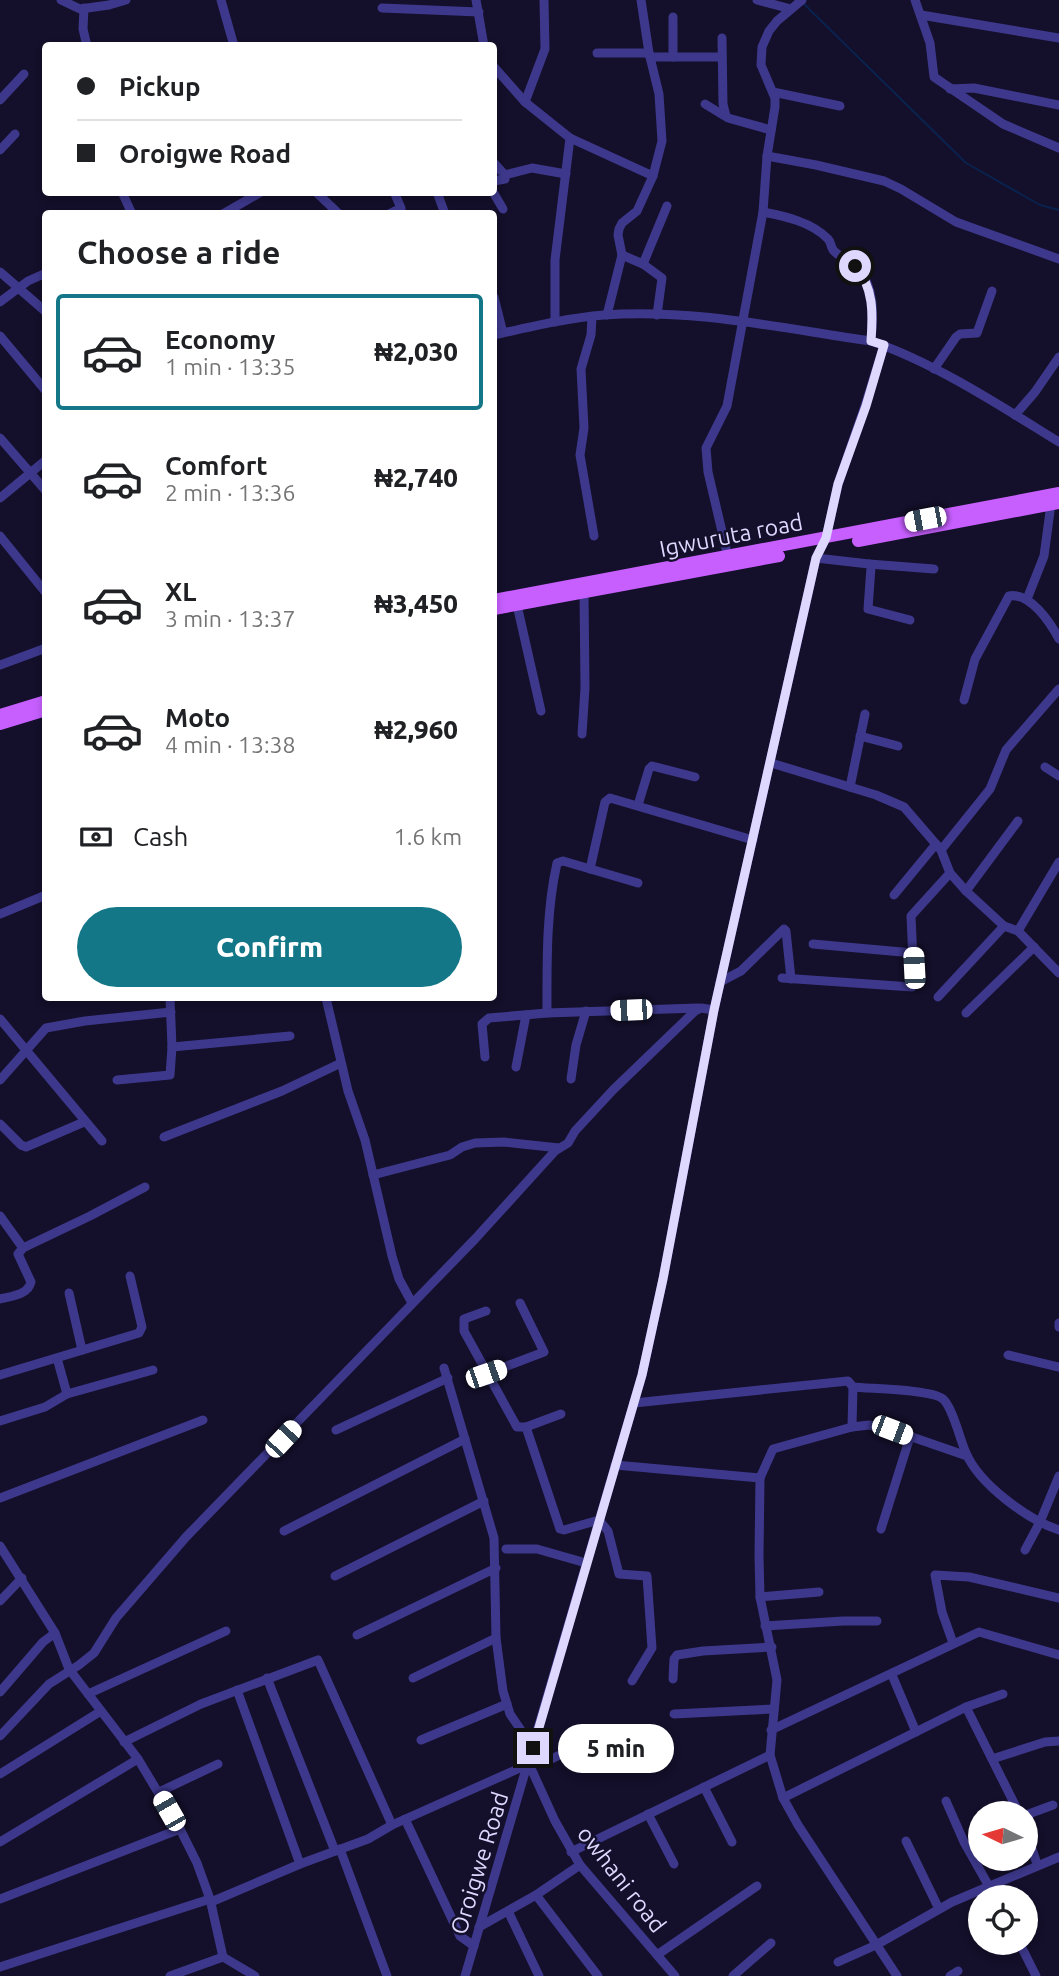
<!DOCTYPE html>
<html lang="en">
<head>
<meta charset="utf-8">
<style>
	body { margin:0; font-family:Ubuntu,sans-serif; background:#f2f2f2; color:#202124; height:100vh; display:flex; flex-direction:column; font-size:26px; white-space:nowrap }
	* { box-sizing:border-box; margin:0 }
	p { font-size:23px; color:#757577 }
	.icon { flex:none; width:38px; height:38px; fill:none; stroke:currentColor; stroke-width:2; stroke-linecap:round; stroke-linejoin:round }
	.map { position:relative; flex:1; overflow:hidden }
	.sheet { position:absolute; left:42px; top:210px; width:455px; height:791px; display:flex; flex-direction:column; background:#fff; border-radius:7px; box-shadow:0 4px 10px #0003 }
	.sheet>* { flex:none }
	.hud { position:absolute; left:42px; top:42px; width:455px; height:154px; border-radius:7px; box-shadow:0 4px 10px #0003; display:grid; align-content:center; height:154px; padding:0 35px; background:#fff }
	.needle { width:46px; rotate:275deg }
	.fabs { position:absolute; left:968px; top:1801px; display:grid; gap:14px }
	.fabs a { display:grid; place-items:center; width:70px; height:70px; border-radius:50%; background:#fff; box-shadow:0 4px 10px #0003; font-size:35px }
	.end { position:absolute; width:32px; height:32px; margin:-16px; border:9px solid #ded8ff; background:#111; box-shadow:0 0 0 4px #111 }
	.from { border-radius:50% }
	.bubble { position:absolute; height:49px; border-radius:24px; background:#fff; box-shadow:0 4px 10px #0003; font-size:23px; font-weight:800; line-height:49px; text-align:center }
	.car { position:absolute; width:21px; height:42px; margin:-21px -10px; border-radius:9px; box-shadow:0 0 5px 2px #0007; background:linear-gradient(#fff 24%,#345 0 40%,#fff 0 76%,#345 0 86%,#fff 0) }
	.hud b { display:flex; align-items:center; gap:24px; height:66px; font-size:26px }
	.hud b+b { border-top:2px solid #e0e0e0 }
	.hud i { width:18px; height:18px; background:#202124 }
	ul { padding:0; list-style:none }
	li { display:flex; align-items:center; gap:21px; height:116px; margin:0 14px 10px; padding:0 21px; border:4px solid transparent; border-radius:7px }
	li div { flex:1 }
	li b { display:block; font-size:26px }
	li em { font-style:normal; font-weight:800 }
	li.on { border-color:#137787 }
	li>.icon { width:63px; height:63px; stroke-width:1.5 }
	h2 { padding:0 35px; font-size:32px; line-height:84px }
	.pay { display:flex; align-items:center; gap:18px; height:77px; padding:0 35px; font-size:26px }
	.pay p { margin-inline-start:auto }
	.action { display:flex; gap:14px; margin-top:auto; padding:14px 35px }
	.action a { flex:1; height:80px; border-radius:42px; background:#137787; color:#fff; font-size:28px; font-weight:800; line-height:80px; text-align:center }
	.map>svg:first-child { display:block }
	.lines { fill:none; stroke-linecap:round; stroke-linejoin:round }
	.stream { stroke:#0a224e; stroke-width:2 }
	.minor { stroke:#3d388b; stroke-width:9 }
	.major { stroke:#c75fff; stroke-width:12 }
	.route { stroke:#ded8ff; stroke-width:9 }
	.labels { text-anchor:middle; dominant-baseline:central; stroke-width:5; stroke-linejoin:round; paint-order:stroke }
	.street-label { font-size:23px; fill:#ded8ff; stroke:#140f2a }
</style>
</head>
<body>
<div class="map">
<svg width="1059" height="1976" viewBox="0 0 1059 1976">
	<rect width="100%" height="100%" fill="#140f2a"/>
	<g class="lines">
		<path class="stream" d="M803,3L966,163L1040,205L1059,210"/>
		<g class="minor">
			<path d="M61,0L80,9L109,5L126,0"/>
			<path d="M221,0L234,46"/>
			<path d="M476,0L484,46"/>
			<path d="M757,0L791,9"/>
			<path d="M915,0L930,43L934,77L1003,124L1059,148"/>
			<path d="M84,8L83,29L87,46"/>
			<path d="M382,8L479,12"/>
			<path d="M921,15L1059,38"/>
			<path d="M673,17V57"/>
			<path d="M722,38L723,104L726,116"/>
			<path d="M597,53H649"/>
			<path d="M650,57H722"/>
			<path d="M494,67L525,102L570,138L653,176"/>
			<path d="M950,89L974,88L1059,105"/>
			<path d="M773,92L840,106"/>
			<path d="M0,100L24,74"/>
			<path d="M525,102L545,49L544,0"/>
			<path d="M705,104L728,118L771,130"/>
			<path d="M0,150L15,134"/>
			<path d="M767,156L816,165L884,181L901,189L956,222L1059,259"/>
			<path d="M494,163L505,175"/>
			<path d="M494,181L505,179V175L532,168L566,174"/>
			<path d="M122,192L132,214"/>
			<path d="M316,192L339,214"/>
			<path d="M437,192L445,214"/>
			<path d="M493,192L503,209"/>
			<path d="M763,212C784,216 812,222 828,239C832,243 830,248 835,252C842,258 850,262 857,268C876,287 873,317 871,341"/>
			<path d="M223,214L261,192"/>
			<path d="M389,214L401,208L394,192"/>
			<path d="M622,255L643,264L662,278L657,315"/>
			<path d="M643,264L667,206"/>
			<path d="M0,272L46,312"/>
			<path d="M494,297L503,333"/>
			<path d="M0,302L28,281L46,273"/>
			<path d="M607,315L622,255L618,235L619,229L622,223L637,211L653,176L662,141L659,94L649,53L641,0"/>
			<path d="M592,317L591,335L581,369L584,428L580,455L594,536"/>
			<path d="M555,322V260L570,138"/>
			<path d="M494,335C530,327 567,318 604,315C691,308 785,329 871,341C937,364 999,405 1059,442"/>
			<path d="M0,336L46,391"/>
			<path d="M934,369L956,337L960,334L977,333L992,291"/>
			<path d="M1015,415L1035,392L1059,357"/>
			<path d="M0,438L46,491"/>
			<path d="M0,498L46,460"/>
			<path d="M0,536L46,593"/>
			<path d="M728,557L708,472L706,448L727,406L763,212L767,156L775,107V98L761,65L762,47L769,31L777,21L802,0"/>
			<path d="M816,558L869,564L871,567L868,609L910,620"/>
			<path d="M869,564L934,569"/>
			<path d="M1027,599L1044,556L1051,504"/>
			<path d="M517,605L541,711"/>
			<path d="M0,665L46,648"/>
			<path d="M964,700L975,659L1009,596C1030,592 1050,622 1059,639"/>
			<path d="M582,734L585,688L584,592"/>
			<path d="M860,736L898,746"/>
			<path d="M771,763L876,795L904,807L941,850L950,873L966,891L1004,926L1018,931L1059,973"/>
			<path d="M1045,767L1059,776"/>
			<path d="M850,787L865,714"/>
			<path d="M638,805L649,769L652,766L695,777"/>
			<path d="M941,850L990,789L1006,750L1059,689"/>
			<path d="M590,869L605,802L610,798L753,840"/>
			<path d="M966,891L1018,821"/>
			<path d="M894,895L936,844"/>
			<path d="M0,914L46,895"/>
			<path d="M1018,931L1059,862"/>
			<path d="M813,944L913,953"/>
			<path d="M782,978L912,987L914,982L911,916L950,873"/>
			<path d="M720,982L741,971L784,929L786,931L791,979"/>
			<path d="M938,997L1004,926"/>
			<path d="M326,998L348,1091L365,1140L392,1256L399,1279L412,1303"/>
			<path d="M547,1013C547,962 546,912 557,863L563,861L638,883"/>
			<path d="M966,1013L1034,947"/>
			<path d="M0,1019L102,1141"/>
			<path d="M172,1047L290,1036"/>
			<path d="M485,1057L482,1024L489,1018L547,1013L698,1008"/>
			<path d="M516,1067L526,1015"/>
			<path d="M571,1079L576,1045L586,1011"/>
			<path d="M0,1080L46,1028L85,1021L171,1012"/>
			<path d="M117,1080L170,1075L172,1047L170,998"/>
			<path d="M0,1124L21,1145L26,1147L84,1122"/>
			<path d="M164,1137L282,1091L341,1063"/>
			<path d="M373,1175L450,1155L462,1147L475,1143L504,1142L559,1148"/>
			<path d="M0,1216L23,1248"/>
			<path d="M69,1293L82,1350"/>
			<path d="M0,1299C12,1296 28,1295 31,1282L18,1254L23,1248L90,1216L145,1187"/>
			<path d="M486,1311L464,1319V1331L517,1427H526L560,1529L564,1530L599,1520L608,1531L619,1574L647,1576L652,1648L632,1681"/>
			<path d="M1059,1327V1323"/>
			<path d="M1008,1355L1059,1367"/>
			<path d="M444,1368L494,1538L496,1638L503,1691L510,1714L533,1748"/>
			<path d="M486,1374L544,1352L520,1303"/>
			<path d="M0,1375L139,1333L142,1327L130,1276"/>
			<path d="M67,1394L153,1370"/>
			<path d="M634,1403L848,1381L853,1387C870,1389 931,1389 943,1399C953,1408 960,1440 966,1453C979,1484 1028,1520 1059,1530"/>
			<path d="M0,1421L45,1407L67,1394L57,1358"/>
			<path d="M526,1427L561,1414"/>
			<path d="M852,1427L853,1387"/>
			<path d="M336,1430L448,1378"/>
			<path d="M615,1465L760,1478"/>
			<path d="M0,1498L203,1420"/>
			<path d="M881,1529L910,1437"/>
			<path d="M284,1531L465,1439"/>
			<path d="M0,1546L55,1633L69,1669L138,1759L180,1829L197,1863L210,1899L223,1957L255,1976"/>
			<path d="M506,1549H537L586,1563"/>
			<path d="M1025,1550L1040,1522L1059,1476"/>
			<path d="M335,1576L484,1501"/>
			<path d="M760,1597L819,1592"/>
			<path d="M0,1601L22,1578"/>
			<path d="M765,1626L843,1621H877"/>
			<path d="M357,1635L496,1568"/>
			<path d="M953,1643L942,1612L935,1575L969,1577L1059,1598"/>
			<path d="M892,1675L916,1732"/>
			<path d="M267,1678L335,1851"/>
			<path d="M413,1678L496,1638"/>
			<path d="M673,1679L674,1659L677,1655L703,1651L772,1647"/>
			<path d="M237,1690L300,1864"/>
			<path d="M0,1692L43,1642L55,1633"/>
			<path d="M88,1694L226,1631"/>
			<path d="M966,1707L1019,1813"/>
			<path d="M674,1714L774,1709"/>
			<path d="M771,1730L979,1632L1059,1655"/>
			<path d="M0,1736L49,1684L79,1665L94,1653L116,1618L186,1537L475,1239L555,1151L568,1143L575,1131L613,1090L695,1011L701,1008L714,1010"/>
			<path d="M421,1740L507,1704"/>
			<path d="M124,1742L201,1704L318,1660L392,1825"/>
			<path d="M992,1759L1045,1742L1059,1741"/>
			<path d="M529,1761L543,1763L612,1730"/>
			<path d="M0,1774L101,1711"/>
			<path d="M704,1787L732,1842"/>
			<path d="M159,1792L218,1764"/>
			<path d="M783,1798L966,1707L1003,1694"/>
			<path d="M946,1801L964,1842L995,1897"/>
			<path d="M648,1814L674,1864"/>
			<path d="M1026,1815L1053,1805"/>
			<path d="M405,1819L460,1936L474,1946"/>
			<path d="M1026,1831L1037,1864"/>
			<path d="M906,1841L939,1909"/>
			<path d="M0,1842L138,1759"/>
			<path d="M340,1849L387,1976"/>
			<path d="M571,1852L770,1755"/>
			<path d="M536,1895L598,1976"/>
			<path d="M0,1899L180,1829"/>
			<path d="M211,1902L300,1864L368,1839L392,1825L529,1764L555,1821L580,1865L675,1976"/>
			<path d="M508,1911L539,1976"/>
			<path d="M479,1927L536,1895L580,1865"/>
			<path d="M1019,1942L1036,1976"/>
			<path d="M657,1955L757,1886"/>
			<path d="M838,1962L876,1945L952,1902L1059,1857"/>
			<path d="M0,1967L210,1899"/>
			<path d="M170,1976L223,1957"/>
			<path d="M465,1976L642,1375L663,1279L714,1010L816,558L826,538L838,484L865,406L884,345"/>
			<path d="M733,1976L771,1943"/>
			<path d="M897,1976L798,1825L783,1798L770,1755L777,1680L760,1597L759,1556L760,1478L773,1449L852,1427L869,1425L886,1428L967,1456"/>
			<path d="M950,1976L958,1971"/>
		</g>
		<g class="major">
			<path d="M858,541L1059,503"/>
			<path d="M494,600L1059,493"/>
			<path d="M494,609L779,556"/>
			<path d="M0,715L46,701"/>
			<path d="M0,724L46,710"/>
		</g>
	</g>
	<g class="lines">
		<path class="route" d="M533,1748L642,1375L663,1279L714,1010L816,558L826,538L838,484L866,406L884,345L871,341C873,314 874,287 855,266"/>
	</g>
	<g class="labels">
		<g class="street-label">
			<text transform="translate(731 535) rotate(-11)">Igwuruta road</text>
			<text transform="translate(479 1863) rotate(-73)">Oroigwe Road</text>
			<text transform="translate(622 1879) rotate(52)">owhani road</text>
		</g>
	</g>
</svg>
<div class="fabs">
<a><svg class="needle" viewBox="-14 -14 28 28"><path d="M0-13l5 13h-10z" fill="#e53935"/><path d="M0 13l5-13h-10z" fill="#757577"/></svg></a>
<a><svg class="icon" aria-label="locate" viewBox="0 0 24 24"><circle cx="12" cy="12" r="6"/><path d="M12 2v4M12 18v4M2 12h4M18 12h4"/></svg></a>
</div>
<i class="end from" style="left:855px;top:266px"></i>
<i class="end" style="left:533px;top:1748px"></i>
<div class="bubble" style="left:558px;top:1724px;width:116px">5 min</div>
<i class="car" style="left:925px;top:519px;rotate:259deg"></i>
<i class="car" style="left:914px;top:968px;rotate:357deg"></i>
<i class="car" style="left:631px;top:1010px;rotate:268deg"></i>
<i class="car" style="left:486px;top:1374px;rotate:71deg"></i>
<i class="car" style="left:892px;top:1430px;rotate:111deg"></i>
<i class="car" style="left:283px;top:1439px;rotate:43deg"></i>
<i class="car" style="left:169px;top:1811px;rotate:330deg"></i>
<div class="hud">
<b><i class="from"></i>Pickup</b>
<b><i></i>Oroigwe Road</b>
</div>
<section class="sheet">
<h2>Choose a ride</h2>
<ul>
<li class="on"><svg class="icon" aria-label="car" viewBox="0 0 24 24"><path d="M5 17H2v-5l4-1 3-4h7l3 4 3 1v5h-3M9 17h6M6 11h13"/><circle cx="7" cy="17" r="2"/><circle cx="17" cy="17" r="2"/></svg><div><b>Economy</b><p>1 min · 13:35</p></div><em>₦2,030</em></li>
<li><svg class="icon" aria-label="car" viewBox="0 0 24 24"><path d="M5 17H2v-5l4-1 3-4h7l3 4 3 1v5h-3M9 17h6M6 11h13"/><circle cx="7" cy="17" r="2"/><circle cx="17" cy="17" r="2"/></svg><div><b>Comfort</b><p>2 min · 13:36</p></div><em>₦2,740</em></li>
<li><svg class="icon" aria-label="car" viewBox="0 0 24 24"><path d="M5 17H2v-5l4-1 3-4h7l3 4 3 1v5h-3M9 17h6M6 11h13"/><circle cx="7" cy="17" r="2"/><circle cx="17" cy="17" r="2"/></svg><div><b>XL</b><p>3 min · 13:37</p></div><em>₦3,450</em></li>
<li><svg class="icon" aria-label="car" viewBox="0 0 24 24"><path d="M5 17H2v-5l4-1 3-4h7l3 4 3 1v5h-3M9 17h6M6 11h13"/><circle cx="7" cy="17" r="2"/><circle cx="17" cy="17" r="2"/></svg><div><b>Moto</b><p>4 min · 13:38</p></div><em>₦2,960</em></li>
</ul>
<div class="pay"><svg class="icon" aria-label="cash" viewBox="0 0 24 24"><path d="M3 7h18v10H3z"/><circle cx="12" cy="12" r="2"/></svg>Cash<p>1.6 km</p></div>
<div class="action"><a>Confirm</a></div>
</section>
</div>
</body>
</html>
